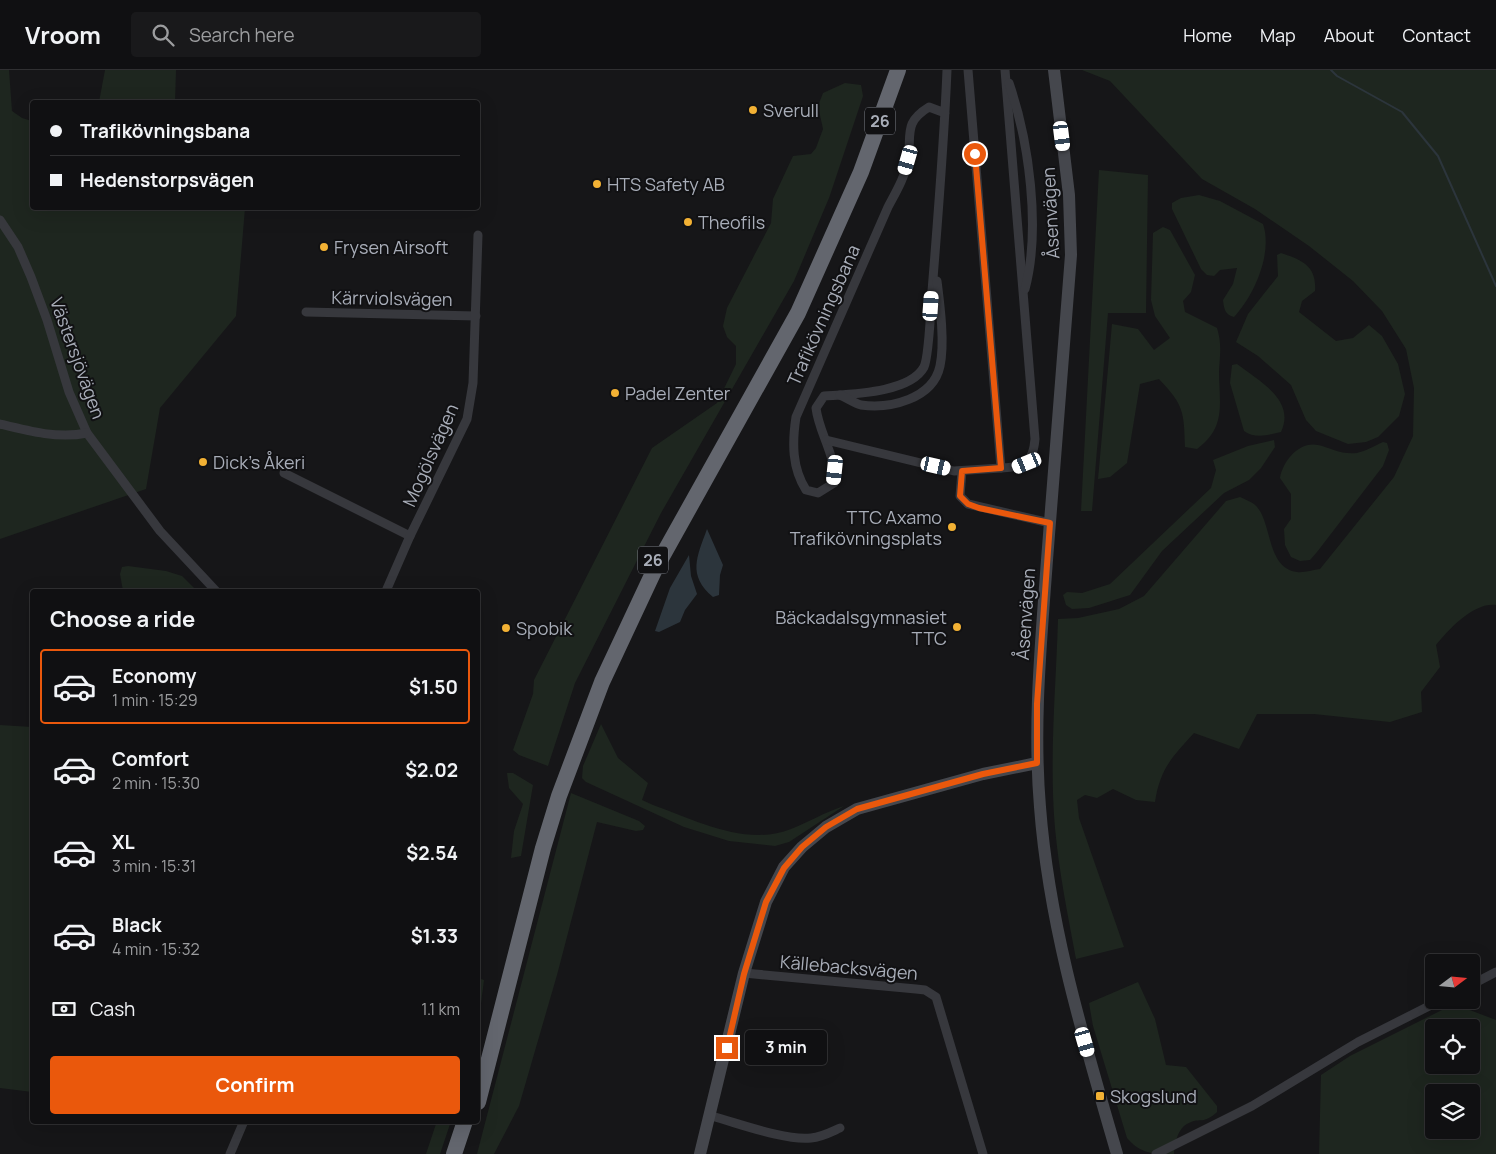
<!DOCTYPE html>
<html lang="en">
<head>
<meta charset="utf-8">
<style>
	body { margin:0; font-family:Manrope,sans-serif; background:#19191b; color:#f1f3f6; height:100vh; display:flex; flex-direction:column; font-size:19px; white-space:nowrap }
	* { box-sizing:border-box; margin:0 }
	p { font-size:16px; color:#9c9d9f }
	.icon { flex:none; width:28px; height:28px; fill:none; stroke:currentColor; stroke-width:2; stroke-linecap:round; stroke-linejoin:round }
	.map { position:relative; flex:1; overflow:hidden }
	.panel { position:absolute; left:30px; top:519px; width:450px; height:535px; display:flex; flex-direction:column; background:#101012; border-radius:5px; box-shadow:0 5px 20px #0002,0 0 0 1px #303032 }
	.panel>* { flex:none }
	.hud { position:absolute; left:30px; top:30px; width:450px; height:110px; border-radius:5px; box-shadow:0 5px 20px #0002,0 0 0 1px #303032; display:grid; align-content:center; height:110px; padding:0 20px; background:#101012 }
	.needle { width:32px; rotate:74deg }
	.fabs { position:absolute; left:1425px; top:884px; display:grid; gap:10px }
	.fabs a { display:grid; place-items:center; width:55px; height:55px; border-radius:5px; background:#101012; box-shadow:0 5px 20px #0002,0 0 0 1px #303032; font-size:25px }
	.end { position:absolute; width:22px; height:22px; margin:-11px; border:6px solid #ea580c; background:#fff; box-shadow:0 0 0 2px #fff }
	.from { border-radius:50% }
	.bubble { position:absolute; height:35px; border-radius:5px; background:#101012; box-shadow:0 5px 20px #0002,0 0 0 1px #303032; font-size:16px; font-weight:700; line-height:35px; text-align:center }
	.car { position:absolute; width:15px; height:30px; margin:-15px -8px; border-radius:6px; box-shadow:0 0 4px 1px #0007; background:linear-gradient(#fff 24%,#345 0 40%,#fff 0 76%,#345 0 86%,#fff 0) }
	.hud b { display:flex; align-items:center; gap:18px; height:48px; font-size:19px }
	.hud b+b { border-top:1px solid #303032 }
	.hud i { width:12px; height:12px; background:#f1f3f6 }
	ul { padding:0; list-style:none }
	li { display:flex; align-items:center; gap:15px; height:75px; margin:0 10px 8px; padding:0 10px; border:2px solid transparent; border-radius:5px }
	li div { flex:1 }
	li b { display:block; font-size:19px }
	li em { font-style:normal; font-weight:700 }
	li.active { border-color:#ea580c }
	li>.icon { width:45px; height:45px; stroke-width:1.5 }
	h2 { padding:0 20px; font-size:22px; line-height:60px }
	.pay { display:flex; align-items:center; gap:12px; height:55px; padding:0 20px; font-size:19px }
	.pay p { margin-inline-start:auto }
	.button { display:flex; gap:10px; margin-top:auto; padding:10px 20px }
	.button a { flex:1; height:58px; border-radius:5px; background:#ea580c; color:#fff; font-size:20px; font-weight:700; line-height:58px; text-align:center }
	header { display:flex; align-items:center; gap:30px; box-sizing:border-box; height:70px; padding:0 25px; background:#101012; border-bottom:1px solid #303032 }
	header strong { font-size:24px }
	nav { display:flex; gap:28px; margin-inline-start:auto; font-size:18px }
	.search { width:350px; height:45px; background:#19191b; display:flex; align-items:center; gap:12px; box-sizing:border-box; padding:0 18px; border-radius:5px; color:#9c9d9f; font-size:19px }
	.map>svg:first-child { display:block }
	.green { fill:#1e261f; fill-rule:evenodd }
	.water { fill:#2c353c }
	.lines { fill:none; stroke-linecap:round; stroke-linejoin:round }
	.stream { stroke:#2c353c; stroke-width:2 }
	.street { stroke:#37383d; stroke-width:9 }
	.secondary { stroke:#45474d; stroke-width:12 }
	.highway { stroke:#63666e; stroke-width:16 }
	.route { stroke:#ea580c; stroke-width:6 }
	.poi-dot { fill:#f2b134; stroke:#111113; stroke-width:2 }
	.labels { text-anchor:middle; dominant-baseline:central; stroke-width:4; stroke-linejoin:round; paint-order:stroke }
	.shield { fill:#111113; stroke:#7b7e86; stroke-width:1 }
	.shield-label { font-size:16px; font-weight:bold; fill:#a8adb8 }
	.poi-label { font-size:18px; fill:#a8adb8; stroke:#111113; text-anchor:start }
	.street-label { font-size:18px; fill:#a8adb8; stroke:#111113 }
</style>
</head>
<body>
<header>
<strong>Vroom</strong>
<div class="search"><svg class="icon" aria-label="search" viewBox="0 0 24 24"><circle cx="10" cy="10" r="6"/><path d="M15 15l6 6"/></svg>Search here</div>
<nav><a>Home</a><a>Map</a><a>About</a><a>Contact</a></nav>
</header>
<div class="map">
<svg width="1496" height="1084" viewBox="0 0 1496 1084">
	<rect width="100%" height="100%" fill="#161618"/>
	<g class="green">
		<path d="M0,0H9L12,41L22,48L32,51V138H245L236,246L160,338L146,419L0,469Z"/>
		<path d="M105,0H176L175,32H99Z"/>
		<path d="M1082,0H1496V535C1474,532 1449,559 1436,575L1440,597L1421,622L1422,642L1390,652L1314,644H1257L1239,679L1194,663C1172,687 1160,699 1155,732L1136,730L1113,719L1097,728L1085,725L1077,730L1079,748L1124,877L1076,889C1068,846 1059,802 1055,758C1049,689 1056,618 1058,549L1078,548L1119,539L1144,526L1226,431L1240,427C1244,429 1250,431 1254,434C1273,449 1265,498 1297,502C1303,503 1313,500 1320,499L1394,407L1413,366L1414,318L1406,279L1382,241L1353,211L1309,176L1255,139L1202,109L1110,11Z"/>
		<path d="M845,13L861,15L863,26L829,128L794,211L661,443L575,613L548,696L519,685L513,680L533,624L534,610L652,378L717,333L736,294V276L727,267L723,256L727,238L771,153L773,129L793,86L811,84L816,78L823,59L818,36L823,23Z"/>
		<path d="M1099,100L1148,105L1146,243H1108L1092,441H1081Z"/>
		<path d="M1199,125L1220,131L1263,154C1273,183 1254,226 1234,247C1225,245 1224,239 1223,230L1233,214L1237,198L1220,200L1214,206L1207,205L1201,199L1172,139V133L1181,128Z"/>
		<path d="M1163,157L1170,160L1195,205L1191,222L1183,231L1185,242L1217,258C1222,275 1220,283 1219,301C1219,333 1227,357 1197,379L1185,377C1184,342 1184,335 1159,309L1140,314L1127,393L1110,407L1098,409L1112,254L1138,259L1154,280L1170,268L1155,246L1151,230L1153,163Z"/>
		<path d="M1281,183C1302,190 1317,196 1315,221L1302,231L1299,242L1336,271L1353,268L1369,255L1382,266L1398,294L1405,324L1399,346L1378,367L1366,372L1348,374L1316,361L1306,350L1291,315L1258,286L1236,272L1248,244L1278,206L1277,185Z"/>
		<path d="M1237,294C1259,311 1296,330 1281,362C1268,365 1255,369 1244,361L1230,313L1232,295Z"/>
		<path d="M1274,370L1275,377L1261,398L1249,410L1224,423L1162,481L1130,525L1089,538L1072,539L1066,535L1063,525L1067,522L1082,523L1110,514L1211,418L1216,400L1213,390L1248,376Z"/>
		<path d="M1383,372L1387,373L1389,380L1383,396L1317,482L1310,490L1300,491L1291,487L1285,475L1284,459L1291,449V424L1280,408C1283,391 1299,371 1318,375C1331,378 1342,385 1357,383C1366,381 1374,376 1383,372Z"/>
		<path d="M128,496L166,501L182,506L197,521H123L120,504L122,497Z"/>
		<path d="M601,654L618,688L648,713L642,730L653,735C695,750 746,777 791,759C809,752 825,742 844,736L789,772L775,776L729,771L684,757L586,712L582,708L583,696Z"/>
		<path d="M0,655L32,657V1022L0,1018Z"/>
		<path d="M507,703H513L533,715L521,786L511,788L514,761L523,734L509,718Z"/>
		<path d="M571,723L639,751L645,756L643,760L636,761L597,752L557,905L519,1036L494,1084H477Z"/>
		<path d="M478,908L484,910L478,957Z"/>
		<path d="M1138,912L1155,949L1166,995L1186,997L1217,1036V1042C1203,1055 1201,1047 1189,1053C1177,1058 1175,1074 1174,1084C1152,1084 1141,1084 1127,1068L1093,956L1089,933Z"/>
		<path d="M1454,934L1496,950V1084H1319L1321,1005L1350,986ZM1434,958H1471V995H1434ZM1434,1022H1471V1060H1434Z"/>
		<path d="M437,1051H451L440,1084H426Z"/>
	</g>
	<g class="water">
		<path d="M707,459L723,495L720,505L719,525L713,527C687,505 697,487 707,459Z"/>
		<path d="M689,485L691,506L697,524L685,540L680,552L659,562L655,561L670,518Z"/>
	</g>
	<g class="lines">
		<path class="stream" d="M1331,0L1337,6L1402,42L1438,86L1496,216"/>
		<g class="street">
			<path d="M968,0L1001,398C1025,397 1033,393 1035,369L1005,0"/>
			<path d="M1009,13C1029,71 1041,159 1025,219"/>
			<path d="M945,43L929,37C903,53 912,64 908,90C905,107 896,122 888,137L796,347C792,373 792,398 806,420L818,423L834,413C837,386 819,364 816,338L824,326C851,324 910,323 924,297C929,287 931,235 932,221C938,147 944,74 947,0"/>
			<path d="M0,150L18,177L31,207L47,250L69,322L87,363L160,461L216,521"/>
			<path d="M306,242L476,246"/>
			<path d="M840,325C847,328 854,333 861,335C890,339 933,329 940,296C945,272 940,235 937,211"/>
			<path d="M0,354C28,361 58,369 87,363"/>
			<path d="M826,370L954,401L1001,398"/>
			<path d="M962,401L960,426L968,434L1050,453"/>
			<path d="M284,403L410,466"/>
			<path d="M386,521L410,466L467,349L473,313L478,165"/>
			<path d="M744,903L916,919L925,920L936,927L983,1084"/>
			<path d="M1471,915L1496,902"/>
			<path d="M711,1046C738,1053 785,1071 811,1068C822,1067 831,1062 840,1058"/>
			<path d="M230,1084L244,1051"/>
			<path d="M1156,1084L1252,1036L1358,972L1441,930"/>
		</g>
		<g class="secondary">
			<path d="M1054,0L1069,125L1071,185C1063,287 1055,389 1047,490C1041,573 1033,654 1040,737C1049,856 1084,970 1117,1084"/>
			<path d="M700,1084L744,903L766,832L784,797L802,777L826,757L857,739L983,704L1037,693"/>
		</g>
		<g class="highway">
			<path d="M478,1032L543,778L559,726L602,612L654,501L798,243L861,102L898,0"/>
			<path d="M454,1084L465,1051"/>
		</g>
	</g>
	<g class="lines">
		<path class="route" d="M727,978L744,904L766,832L784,798L802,777L826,757L857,739L983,704L1037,693V634L1050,453L979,438L968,434L960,426L962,401L1001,398L975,84"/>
	</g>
	<g class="poi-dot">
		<circle cx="753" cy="40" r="5"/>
		<circle cx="597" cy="114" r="5"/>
		<circle cx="688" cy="152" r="5"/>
		<circle cx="324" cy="177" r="5"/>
		<circle cx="615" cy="323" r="5"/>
		<circle cx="203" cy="392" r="5"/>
		<circle cx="952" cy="457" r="5"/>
		<circle cx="957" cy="557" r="5"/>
		<circle cx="506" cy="558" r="5"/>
		<rect x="1095" y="1021" width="10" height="10" rx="2.5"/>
	</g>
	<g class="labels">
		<g class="shield">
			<rect x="865" y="37.5" width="30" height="27" rx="4"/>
			<rect x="638" y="476.5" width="30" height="27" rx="4"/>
		</g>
		<g class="shield-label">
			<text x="880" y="51">26</text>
			<text x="653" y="490">26</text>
		</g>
		<g class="poi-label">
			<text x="763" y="40">Sverull</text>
			<text x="607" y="114">HTS Safety AB</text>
			<text x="698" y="152">Theofils</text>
			<text x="334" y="177">Frysen Airsoft</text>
			<text x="625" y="323">Padel Zenter</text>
			<text x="213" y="392">Dick's Åkeri</text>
			<text x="942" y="447" text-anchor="end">TTC Axamo<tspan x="942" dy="21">Trafikövningsplats</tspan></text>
			<text x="947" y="547" text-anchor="end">Bäckadalsgymnasiet<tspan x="947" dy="21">TTC</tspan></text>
			<text x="516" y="558">Spobik</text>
			<text x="1110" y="1026">Skogslund</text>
		</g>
		<g class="street-label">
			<text transform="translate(1050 143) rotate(-93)">Åsenvägen</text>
			<text transform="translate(392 228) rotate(1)">Kärrviolsvägen</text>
			<text transform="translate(823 245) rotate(-66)">Trafikövningsbana</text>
			<text transform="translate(78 288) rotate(70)">Västersjövägen</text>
			<text transform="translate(430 385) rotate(-66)">Mogölsvägen</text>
			<text transform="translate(1025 544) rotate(-86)">Åsenvägen</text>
			<text transform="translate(849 897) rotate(5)">Källebacksvägen</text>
		</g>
	</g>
</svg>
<div class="fabs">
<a><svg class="needle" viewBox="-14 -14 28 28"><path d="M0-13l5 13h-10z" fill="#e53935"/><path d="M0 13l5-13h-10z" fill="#9c9d9f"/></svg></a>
<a><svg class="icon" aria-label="locate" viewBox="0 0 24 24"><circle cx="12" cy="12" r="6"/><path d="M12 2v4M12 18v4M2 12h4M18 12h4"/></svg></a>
<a><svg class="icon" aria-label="layers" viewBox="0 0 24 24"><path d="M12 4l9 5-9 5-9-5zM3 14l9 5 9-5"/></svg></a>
</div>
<i class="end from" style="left:975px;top:84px"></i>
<i class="end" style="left:727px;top:978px"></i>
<div class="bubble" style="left:745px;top:960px;width:82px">3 min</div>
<i class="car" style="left:1062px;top:66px;rotate:173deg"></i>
<i class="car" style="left:908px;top:90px;rotate:196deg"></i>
<i class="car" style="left:931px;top:236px;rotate:4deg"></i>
<i class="car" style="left:1027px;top:393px;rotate:248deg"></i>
<i class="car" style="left:936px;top:396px;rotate:103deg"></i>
<i class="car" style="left:835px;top:400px;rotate:186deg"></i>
<i class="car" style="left:1085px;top:972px;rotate:164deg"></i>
<div class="hud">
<b><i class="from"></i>Trafikövningsbana</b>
<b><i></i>Hedenstorpsvägen</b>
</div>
<section class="panel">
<h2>Choose a ride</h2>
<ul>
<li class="active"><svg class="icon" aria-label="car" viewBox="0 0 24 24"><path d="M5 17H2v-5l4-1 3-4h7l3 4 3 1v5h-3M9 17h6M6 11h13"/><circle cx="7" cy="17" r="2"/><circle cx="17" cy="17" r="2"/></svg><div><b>Economy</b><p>1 min · 15:29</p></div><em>$1.50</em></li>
<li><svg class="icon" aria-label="car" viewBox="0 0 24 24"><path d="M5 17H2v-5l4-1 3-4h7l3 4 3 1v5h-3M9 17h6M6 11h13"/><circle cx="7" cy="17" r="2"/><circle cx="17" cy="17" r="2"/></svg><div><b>Comfort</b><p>2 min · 15:30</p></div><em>$2.02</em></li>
<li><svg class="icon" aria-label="car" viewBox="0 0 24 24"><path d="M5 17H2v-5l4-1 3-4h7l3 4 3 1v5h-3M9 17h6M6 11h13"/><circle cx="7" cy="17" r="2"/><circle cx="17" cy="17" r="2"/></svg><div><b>XL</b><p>3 min · 15:31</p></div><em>$2.54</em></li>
<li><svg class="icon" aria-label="car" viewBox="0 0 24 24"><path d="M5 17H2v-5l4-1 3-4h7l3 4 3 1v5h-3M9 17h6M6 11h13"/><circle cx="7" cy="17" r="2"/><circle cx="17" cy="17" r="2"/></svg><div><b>Black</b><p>4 min · 15:32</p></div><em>$1.33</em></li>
</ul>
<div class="pay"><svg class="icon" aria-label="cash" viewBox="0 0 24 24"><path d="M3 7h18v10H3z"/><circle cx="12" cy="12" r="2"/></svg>Cash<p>1.1 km</p></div>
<div class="button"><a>Confirm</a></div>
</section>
</div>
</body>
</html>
